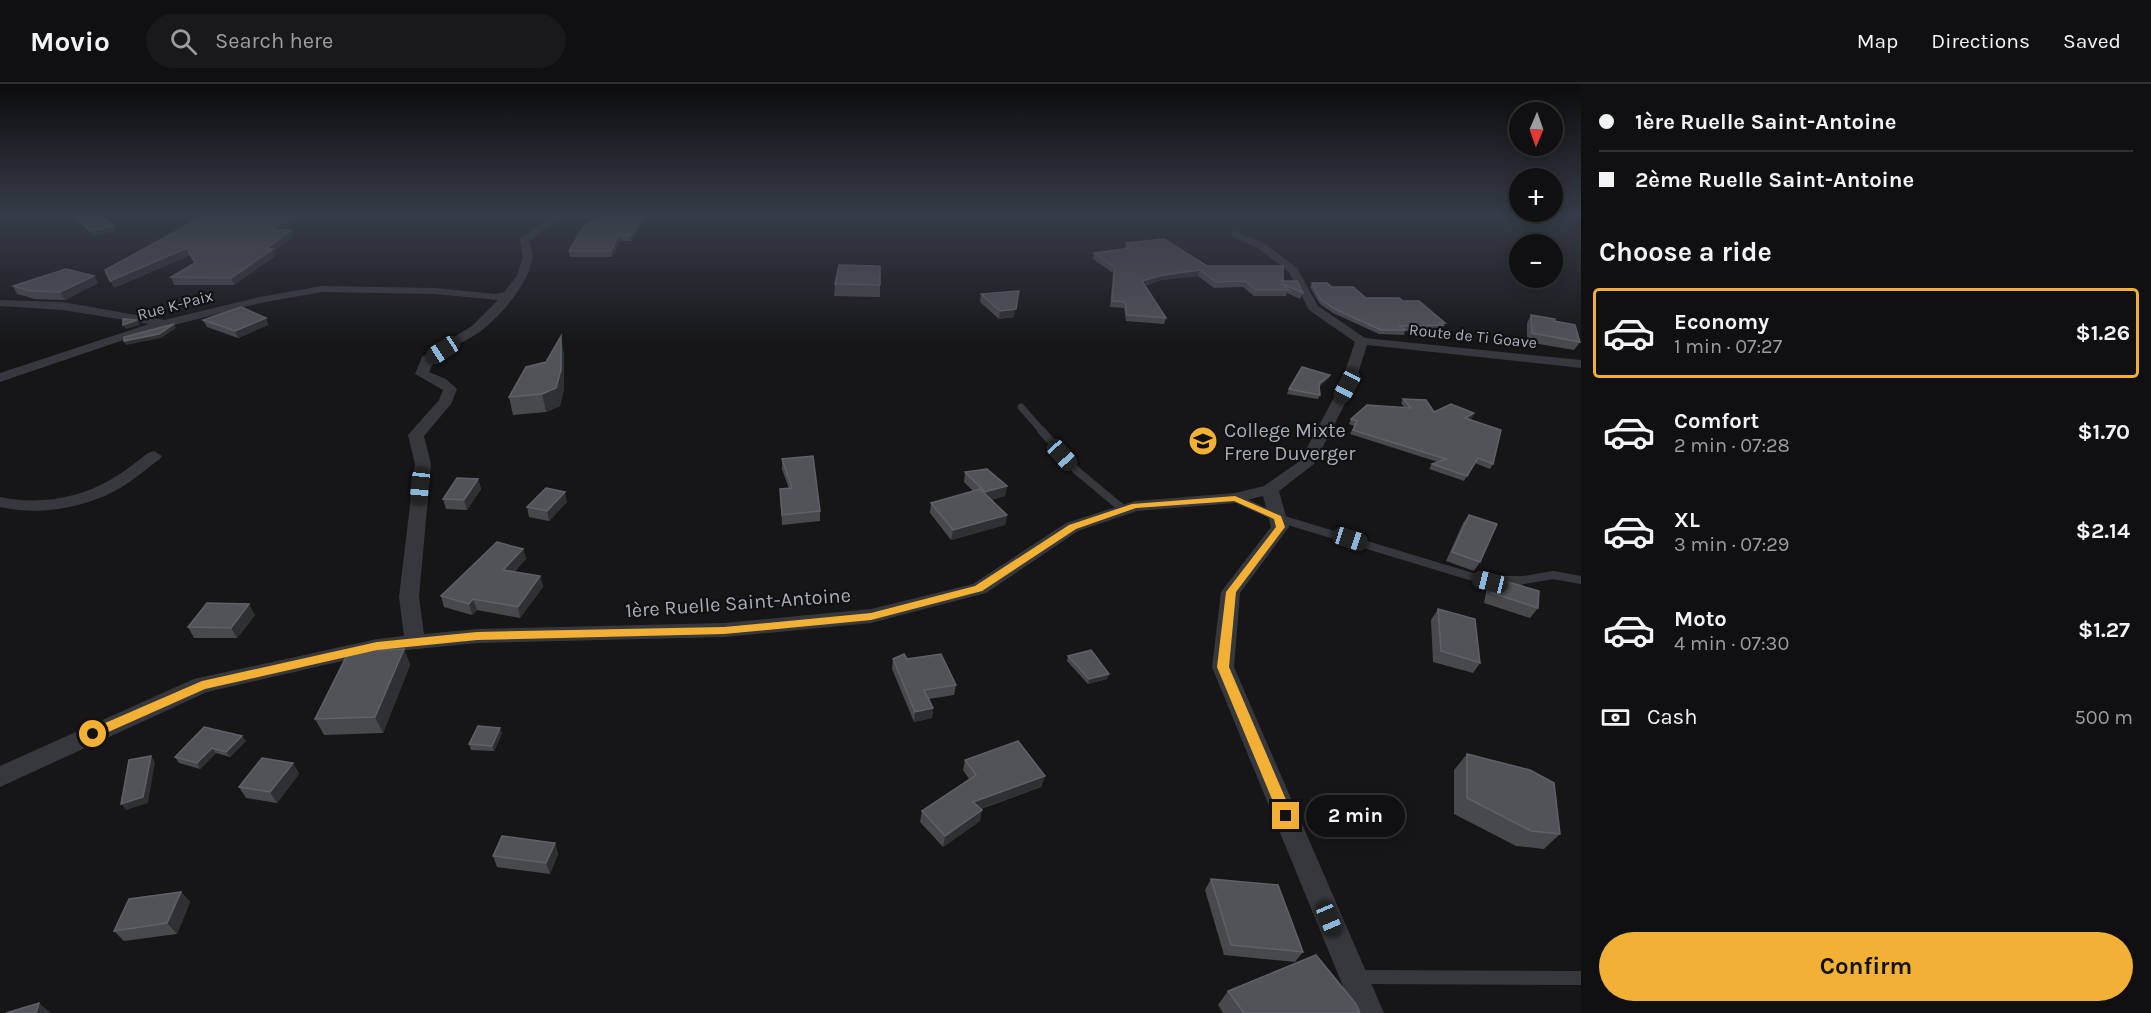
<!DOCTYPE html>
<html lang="en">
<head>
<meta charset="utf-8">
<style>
	body { margin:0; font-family:Karla,sans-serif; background:#19191b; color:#f1f3f6; height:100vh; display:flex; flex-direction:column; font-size:22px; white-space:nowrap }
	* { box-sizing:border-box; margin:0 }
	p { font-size:20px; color:#9c9d9f }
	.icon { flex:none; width:33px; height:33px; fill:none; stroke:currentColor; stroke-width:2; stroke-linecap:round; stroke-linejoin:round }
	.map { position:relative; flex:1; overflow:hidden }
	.sheet { display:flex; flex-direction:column; background:#101012; width:570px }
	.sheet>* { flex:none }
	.guide { display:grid; align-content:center; height:132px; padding:0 18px; background:#101012 }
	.needle { width:39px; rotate:182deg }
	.buttons { position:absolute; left:1509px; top:18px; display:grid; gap:12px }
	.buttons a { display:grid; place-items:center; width:54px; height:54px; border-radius:50%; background:#101012; box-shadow:0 3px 15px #0003,0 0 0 2px #303032; font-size:30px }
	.end { position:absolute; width:27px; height:27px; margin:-14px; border:8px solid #f2b134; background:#111; box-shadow:0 0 0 3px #111 }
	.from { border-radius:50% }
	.bubble { position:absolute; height:42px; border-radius:21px; background:#101012; box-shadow:0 3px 15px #0003,0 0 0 2px #303032; font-size:20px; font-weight:700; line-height:42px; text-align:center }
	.car { position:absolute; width:18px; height:36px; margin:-18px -9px; border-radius:8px; box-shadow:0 0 4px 2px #0007; background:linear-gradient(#222 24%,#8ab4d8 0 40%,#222 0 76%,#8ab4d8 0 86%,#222 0) }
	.guide b { display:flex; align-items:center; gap:21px; height:57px; font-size:22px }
	.guide b+b { border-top:2px solid #303032 }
	.guide i { width:15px; height:15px; background:#f1f3f6 }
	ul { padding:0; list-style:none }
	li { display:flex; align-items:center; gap:18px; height:90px; margin:0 12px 9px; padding:0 6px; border:3px solid transparent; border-radius:6px }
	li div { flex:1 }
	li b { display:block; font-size:22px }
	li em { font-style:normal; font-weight:700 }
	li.selected { border-color:#f2b134 }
	li>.icon { width:54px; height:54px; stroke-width:1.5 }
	h2 { padding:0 18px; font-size:27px; line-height:72px }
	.pay { display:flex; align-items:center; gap:15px; height:66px; padding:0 18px; font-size:22px }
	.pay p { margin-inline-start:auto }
	.cta { display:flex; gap:12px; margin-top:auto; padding:12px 18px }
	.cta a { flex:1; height:69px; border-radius:36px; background:#f2b134; color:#111; font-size:24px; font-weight:700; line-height:69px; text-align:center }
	header { display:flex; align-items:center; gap:36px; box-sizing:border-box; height:84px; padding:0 30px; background:#101012; border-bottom:2px solid #303032 }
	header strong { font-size:28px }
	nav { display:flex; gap:33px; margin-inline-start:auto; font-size:21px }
	.search { width:420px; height:54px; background:#19191b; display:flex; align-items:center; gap:15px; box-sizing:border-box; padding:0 21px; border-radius:33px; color:#9c9d9f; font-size:22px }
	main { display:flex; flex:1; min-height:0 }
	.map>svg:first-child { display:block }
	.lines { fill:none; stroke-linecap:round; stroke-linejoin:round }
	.lane-far3 { stroke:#37383d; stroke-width:7 }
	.lane-far2 { stroke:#37383d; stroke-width:8 }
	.lane-far1 { stroke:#37383d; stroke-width:10 }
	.lane { stroke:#37383d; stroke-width:14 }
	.street { fill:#37383d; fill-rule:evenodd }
	.wall { fill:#47494d }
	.shaded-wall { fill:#2f3033 }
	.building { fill:#525359; stroke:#5f6168; stroke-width:1.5 }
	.route { fill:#f2b134 }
	.labels { text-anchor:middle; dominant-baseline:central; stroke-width:4.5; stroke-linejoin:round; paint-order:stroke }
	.far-street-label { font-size:16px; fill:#a8adb8; stroke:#111113 }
	.poi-label { font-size:20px; fill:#a8adb8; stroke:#111113; text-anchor:start }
	.street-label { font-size:20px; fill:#a8adb8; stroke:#111113 }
</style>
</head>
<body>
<header>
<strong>Movio</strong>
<div class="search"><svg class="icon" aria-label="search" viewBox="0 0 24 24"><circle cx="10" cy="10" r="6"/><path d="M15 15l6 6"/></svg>Search here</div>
<nav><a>Map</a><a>Directions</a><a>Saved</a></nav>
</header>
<main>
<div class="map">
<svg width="1581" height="929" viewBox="0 0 1581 929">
	<rect width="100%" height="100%" fill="#161618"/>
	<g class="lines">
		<path class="lane-far3" d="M1021,323L1042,347"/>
		<g class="lane-far2">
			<path d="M1041,346L1076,386L1124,426"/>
			<path d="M1235,414L1278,434L1489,498H1512L1553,491L1581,496"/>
		</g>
		<path class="lane-far1" d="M1485,497H1519"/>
		<path class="lane" d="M1357,893L1581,894"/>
		<g class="street">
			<path d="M551,132H562L529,158C531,164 534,170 532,176C528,200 499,235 478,249C462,260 436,269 429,288L446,295L457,305L451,320L424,352L431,380L419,513L424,550L477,545L724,539L871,525L973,500L1066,439L1135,417L1235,409L1264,402L1300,377L1340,302L1355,258L1309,226L1289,188L1259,165L1232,152L1230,150L1235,147L1267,161L1297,184L1318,222L1365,254L1581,276V284L1367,261L1354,302L1314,380L1279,407L1289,443L1240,509L1234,583L1384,929H1354L1212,583L1221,508L1271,443L1263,412L1235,419L1137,427L1078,447L986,509L871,539L724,553L477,559L377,569L207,608L0,703V682L194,595L377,555L404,552L399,513L415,380L408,351L439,316L443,306L415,290L422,273L472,242L498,216L435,210L322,208L260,219L147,248L0,298V289L149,240L63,226L0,222V216L63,218L164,236L260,213L322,202L435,204L495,210L504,208L517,192L523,173L520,155Z"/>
			<path d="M154,367L162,372L160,375C147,384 135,395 122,403C87,424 40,432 0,423V413C37,421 77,415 110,396C124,388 136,378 148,369Z"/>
		</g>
	</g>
	<g class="wall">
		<path d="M72,132H102L116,147L94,152Z"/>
		<path d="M204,132H303L282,146H291L293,153L274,168L275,172L234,201H174L171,193L195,180L190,171L114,204Z"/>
		<path d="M648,132L631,157H620L612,173H570L569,167Z"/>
		<path d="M1126,159L1207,182L1283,197L1303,209L1300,215L1287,209L1286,212H1254L1243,203L1214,204L1198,192L1161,196L1145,202L1166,234L1164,240L1126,237L1124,224L1110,223L1113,189L1093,175L1094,169L1125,165V164Z"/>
		<path d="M98,199L65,216L35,215L17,210L13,202Z"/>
		<path d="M1312,199L1332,203L1366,214L1403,217L1445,239L1441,246H1405L1404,251L1379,250L1333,229L1320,220L1310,203Z"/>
		<path d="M835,200L880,201V213L834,212Z"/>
		<path d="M981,210L1014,233L999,235L980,218Z"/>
		<path d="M1531,231L1554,237L1580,258L1574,266L1527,258V239Z"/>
		<path d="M266,234L268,241L238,254L207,243L203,236Z"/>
		<path d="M564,269V304L560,322L546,328L513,331L509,313L546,278Z"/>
		<path d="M1330,291L1328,295L1320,302V311L1318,315L1287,310L1289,305Z"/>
		<path d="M1403,315L1434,328L1472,334L1469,335L1493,380L1490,385L1475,379L1464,397L1429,385L1432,380L1438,378L1350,350L1354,342L1349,340L1351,335L1405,324L1401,319Z"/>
		<path d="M782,375L820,427V437L782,441L780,405H789L782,385Z"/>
		<path d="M965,388L1007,402L1005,412L991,416L1007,431L1005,441L951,456L930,429L931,419L973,407L964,398Z"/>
		<path d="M478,395L481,405L467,426L446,425L443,415Z"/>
		<path d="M567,418L549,437L529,433L527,423Z"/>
		<path d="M1469,431L1480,478L1474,487L1446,477L1463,439Z"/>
		<path d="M523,465L526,475L514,488L540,492L543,503L520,534L477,526L472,531L444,523L441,512Z"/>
		<path d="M1494,494L1538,524L1530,534L1484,519L1487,504Z"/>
		<path d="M1438,525L1480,579L1473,589L1433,578L1431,536Z"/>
		<path d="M255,531L237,554H194L188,543Z"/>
		<path d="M404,565L410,581L383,649L324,651L315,635Z"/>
		<path d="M1068,572L1107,595L1088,600L1067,577Z"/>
		<path d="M893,575H907L956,601L954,611L929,615L933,624L932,634L914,638L892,585Z"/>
		<path d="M204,643L246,657L230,673L216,669L200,685L179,679L175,673Z"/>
		<path d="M502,649L494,667L471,666L469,660Z"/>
		<path d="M1467,670L1560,750L1544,765L1516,762L1454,730V686Z"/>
		<path d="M965,676L1045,692L1041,703L981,725L980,737L943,763L920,738L922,727L969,695L963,686Z"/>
		<path d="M293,679L299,690L277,719L246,714L239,703Z"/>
		<path d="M555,759L558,770L550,790L497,783L493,772Z"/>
		<path d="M1211,795L1303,868L1295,878L1224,871L1205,806Z"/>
		<path d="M181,808L190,818L177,850L124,857L114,847Z"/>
		<path d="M1228,907L1360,929H1223L1218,921Z"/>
	</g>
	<g class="shaded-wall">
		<path d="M291,132H303L272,152L270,146Z"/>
		<path d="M644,132H648L631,157L630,152Z"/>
		<path d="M114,142L116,147L94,152L91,147Z"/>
		<path d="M291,146L293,153L274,168L275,172L234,201L231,194L266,165Z"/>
		<path d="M619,151L620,157L612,173L611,167Z"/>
		<path d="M187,164L190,171L114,204L110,197Z"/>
		<path d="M1200,186L1198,192L1161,196L1140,203L1142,197L1163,191Z"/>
		<path d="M94,192L98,199L65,216L60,208Z"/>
		<path d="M1019,207L1014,233L999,235L1000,227Z"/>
		<path d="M266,234L268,241L238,254L235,247Z"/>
		<path d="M137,236L140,241L126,245L123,241Z"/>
		<path d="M174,240L176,244L161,254L126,261L124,257Z"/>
		<path d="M561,252L564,269V304L560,322L546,328L542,310Z"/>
		<path d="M1330,291L1328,295L1317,304L1319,300Z"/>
		<path d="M1474,329L1472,334L1462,339L1465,334Z"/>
		<path d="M478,395L481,405L467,426L464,416Z"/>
		<path d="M1007,402L1005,412L983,418L985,408Z"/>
		<path d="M565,408L567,418L549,437L547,427Z"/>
		<path d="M1007,431L1005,441L951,456L953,446Z"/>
		<path d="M523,465L526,475L505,496L503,486Z"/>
		<path d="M540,492L543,503L520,534L518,523Z"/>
		<path d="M473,515L477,526L472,531L469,520Z"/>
		<path d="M249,520L255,531L237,554L231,544Z"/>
		<path d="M404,565L410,581L383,649L375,633Z"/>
		<path d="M1109,590L1107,595L1088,600L1089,595Z"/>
		<path d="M933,624L932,634L914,638L915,628Z"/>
		<path d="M500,644L502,649L494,667L492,662Z"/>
		<path d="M242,652L246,657L230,673L226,668Z"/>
		<path d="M212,664L216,669L200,685L197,679Z"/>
		<path d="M151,672L155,678L148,719L126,726L121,720Z"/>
		<path d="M293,679L299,690L277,719L270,708Z"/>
		<path d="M1045,692L1041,703L971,728L973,718Z"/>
		<path d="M982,726L980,737L943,763L945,752Z"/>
		<path d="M555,759L558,770L550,790L546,779Z"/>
		<path d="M181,808L190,818L177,850L167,839Z"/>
		<path d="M39,919L51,929H36Z"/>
	</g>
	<g class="building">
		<path d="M75,132H102L114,142L91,147Z"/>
		<path d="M204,132H291L270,146H291L266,165H273L231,194L171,193L195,179L187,164L110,197L105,186Z"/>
		<path d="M602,132H644L630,152L619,151L611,167H569L583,143Z"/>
		<path d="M1164,155L1207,182H1283V197H1279H1297L1303,209L1281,199L1289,206H1256L1245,197L1216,198L1200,186L1163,191L1142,197L1166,234L1127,231L1125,218L1112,217L1115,184L1094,169L1131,164L1126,159Z"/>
		<path d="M839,181L880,182V201L835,200Z"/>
		<path d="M66,185L94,192L60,208L30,207L13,202Z"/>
		<path d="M1312,199H1327L1332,203H1353L1366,214H1399L1403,217H1419L1445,239H1440L1443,241L1400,242L1406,246H1381L1335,225L1321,216Z"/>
		<path d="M1019,207L1016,225L1000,227L981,210Z"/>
		<path d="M241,223L266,234L235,247L203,236Z"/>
		<path d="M1531,231L1555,235L1554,237L1575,241L1580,258L1532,249Z"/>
		<path d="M123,235H125L137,236L123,241Z"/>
		<path d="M174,240L159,250L124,257V253Z"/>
		<path d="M561,252V286L556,304L542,310L509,313L526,283L546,278Z"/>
		<path d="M1302,283L1330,291L1319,300L1320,311L1289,305Z"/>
		<path d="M1403,315L1426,316L1434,328L1451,320L1474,329L1465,334L1501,346L1493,380L1478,374L1467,392L1432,380L1446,375L1353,346L1357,337L1351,335L1367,321L1411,324Z"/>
		<path d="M813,372L820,427L782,431L780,405L792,404L782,375Z"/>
		<path d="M987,385L1007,402L985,408L965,388Z"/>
		<path d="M457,394L478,395L464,416L443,415Z"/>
		<path d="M546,404L565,408L547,427L527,423Z"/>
		<path d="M980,405L1007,431L953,446L931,419Z"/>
		<path d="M1469,431L1497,440L1480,478L1452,468Z"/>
		<path d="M497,458L523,465L503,486L540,492L518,523L473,515L469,520L441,512Z"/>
		<path d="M1494,494L1539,507L1538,524L1492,509Z"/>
		<path d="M207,519L249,520L231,544L188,543Z"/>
		<path d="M1438,525L1475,535L1480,579L1441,567Z"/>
		<path d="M404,565L375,633L315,635L349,567Z"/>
		<path d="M1091,566L1109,590L1089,595L1068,572Z"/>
		<path d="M904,570L907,575L941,570L956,601L924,606L933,624L915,628L893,575Z"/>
		<path d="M478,642L500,644L492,662L469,660Z"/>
		<path d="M204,643L242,652L226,668L212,664L197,679L175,673Z"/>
		<path d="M1018,657L1045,692L973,718L982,726L945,752L922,727L976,691L965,676Z"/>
		<path d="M1467,670L1530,686L1554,699L1560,750L1531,747L1467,714Z"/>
		<path d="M151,672L143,713L121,720L129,676Z"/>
		<path d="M262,674L293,679L270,708L239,703Z"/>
		<path d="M502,752L555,759L546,779L493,772Z"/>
		<path d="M1211,795L1278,801L1303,868L1231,861Z"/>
		<path d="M181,808L167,839L114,847L129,815Z"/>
		<path d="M1316,871L1356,920L1360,929H1244L1228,907Z"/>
		<path d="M39,919L36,929H6Z"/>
	</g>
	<linearGradient id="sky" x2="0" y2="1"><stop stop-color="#0c0c0d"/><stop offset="0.5" stop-color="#363c48"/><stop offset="1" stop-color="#363c48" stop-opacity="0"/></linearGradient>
	<rect width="1581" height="262" fill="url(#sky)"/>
	<path class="route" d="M1235,412L1281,432L1285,443L1236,508L1229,583L1293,732L1291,736H1281L1279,732L1217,583L1226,508L1276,443L1274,435L1234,417L1136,424L1076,445L982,507L871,536L724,550L477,556L377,566L205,605L97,653H89L87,650L89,646L202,597L377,558L477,548L724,543L871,529L975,502L1069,441L1132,420Z"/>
	<defs>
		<g id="school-disc" transform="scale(1.5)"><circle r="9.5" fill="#f2b134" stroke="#111113"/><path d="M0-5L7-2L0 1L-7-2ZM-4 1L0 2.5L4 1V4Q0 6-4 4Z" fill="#111"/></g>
	</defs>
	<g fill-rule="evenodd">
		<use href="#school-disc" x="1203" y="357"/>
	</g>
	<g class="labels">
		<g class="far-street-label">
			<text transform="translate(175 221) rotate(-15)">Rue K-Paix</text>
			<text transform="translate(1473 252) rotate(6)">Route de Ti Goave</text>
		</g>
		<g class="poi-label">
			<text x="1224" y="346">College Mixte<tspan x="1224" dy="23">Frere Duverger</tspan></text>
		</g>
		<g class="street-label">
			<text transform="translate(738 519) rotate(-4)">1ère Ruelle Saint-Antoine</text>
		</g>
	</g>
</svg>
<div class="buttons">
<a><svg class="needle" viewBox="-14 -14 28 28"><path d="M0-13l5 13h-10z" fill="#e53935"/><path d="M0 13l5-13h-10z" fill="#9c9d9f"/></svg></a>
<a>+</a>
<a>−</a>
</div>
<i class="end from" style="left:93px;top:650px"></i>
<i class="end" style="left:1286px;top:732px"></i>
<div class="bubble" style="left:1306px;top:711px;width:99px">2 min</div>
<i class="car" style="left:443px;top:266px;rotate:237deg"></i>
<i class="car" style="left:1347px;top:302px;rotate:208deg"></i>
<i class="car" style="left:1062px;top:371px;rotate:138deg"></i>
<i class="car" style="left:420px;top:402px;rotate:186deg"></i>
<i class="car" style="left:1350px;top:455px;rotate:108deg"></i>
<i class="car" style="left:1490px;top:498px;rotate:284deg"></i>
<i class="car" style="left:1329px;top:835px;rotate:157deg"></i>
</div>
<section class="sheet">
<div class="guide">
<b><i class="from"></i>1ère Ruelle Saint-Antoine</b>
<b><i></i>2ème Ruelle Saint-Antoine</b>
</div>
<h2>Choose a ride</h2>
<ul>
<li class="selected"><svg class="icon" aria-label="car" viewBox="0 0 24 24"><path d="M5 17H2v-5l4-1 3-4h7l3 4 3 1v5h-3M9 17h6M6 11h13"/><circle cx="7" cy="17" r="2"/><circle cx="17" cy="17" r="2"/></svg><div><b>Economy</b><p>1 min · 07:27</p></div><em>$1.26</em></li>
<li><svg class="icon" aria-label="car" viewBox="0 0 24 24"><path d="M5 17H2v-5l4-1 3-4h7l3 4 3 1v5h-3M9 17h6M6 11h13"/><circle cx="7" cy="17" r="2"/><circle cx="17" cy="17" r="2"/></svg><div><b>Comfort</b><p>2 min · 07:28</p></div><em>$1.70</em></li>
<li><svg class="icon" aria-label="car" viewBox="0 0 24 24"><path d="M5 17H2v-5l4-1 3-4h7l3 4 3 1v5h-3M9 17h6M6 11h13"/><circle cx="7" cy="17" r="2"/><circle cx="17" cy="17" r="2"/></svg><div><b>XL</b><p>3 min · 07:29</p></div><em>$2.14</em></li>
<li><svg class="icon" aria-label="car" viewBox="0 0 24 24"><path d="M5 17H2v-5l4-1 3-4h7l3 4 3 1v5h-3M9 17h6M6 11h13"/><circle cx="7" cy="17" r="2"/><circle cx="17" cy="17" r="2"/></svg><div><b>Moto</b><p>4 min · 07:30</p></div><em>$1.27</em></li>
</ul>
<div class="pay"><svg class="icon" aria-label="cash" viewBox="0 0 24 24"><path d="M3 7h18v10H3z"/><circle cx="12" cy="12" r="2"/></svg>Cash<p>500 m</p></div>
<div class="cta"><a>Confirm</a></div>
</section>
</main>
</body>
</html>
